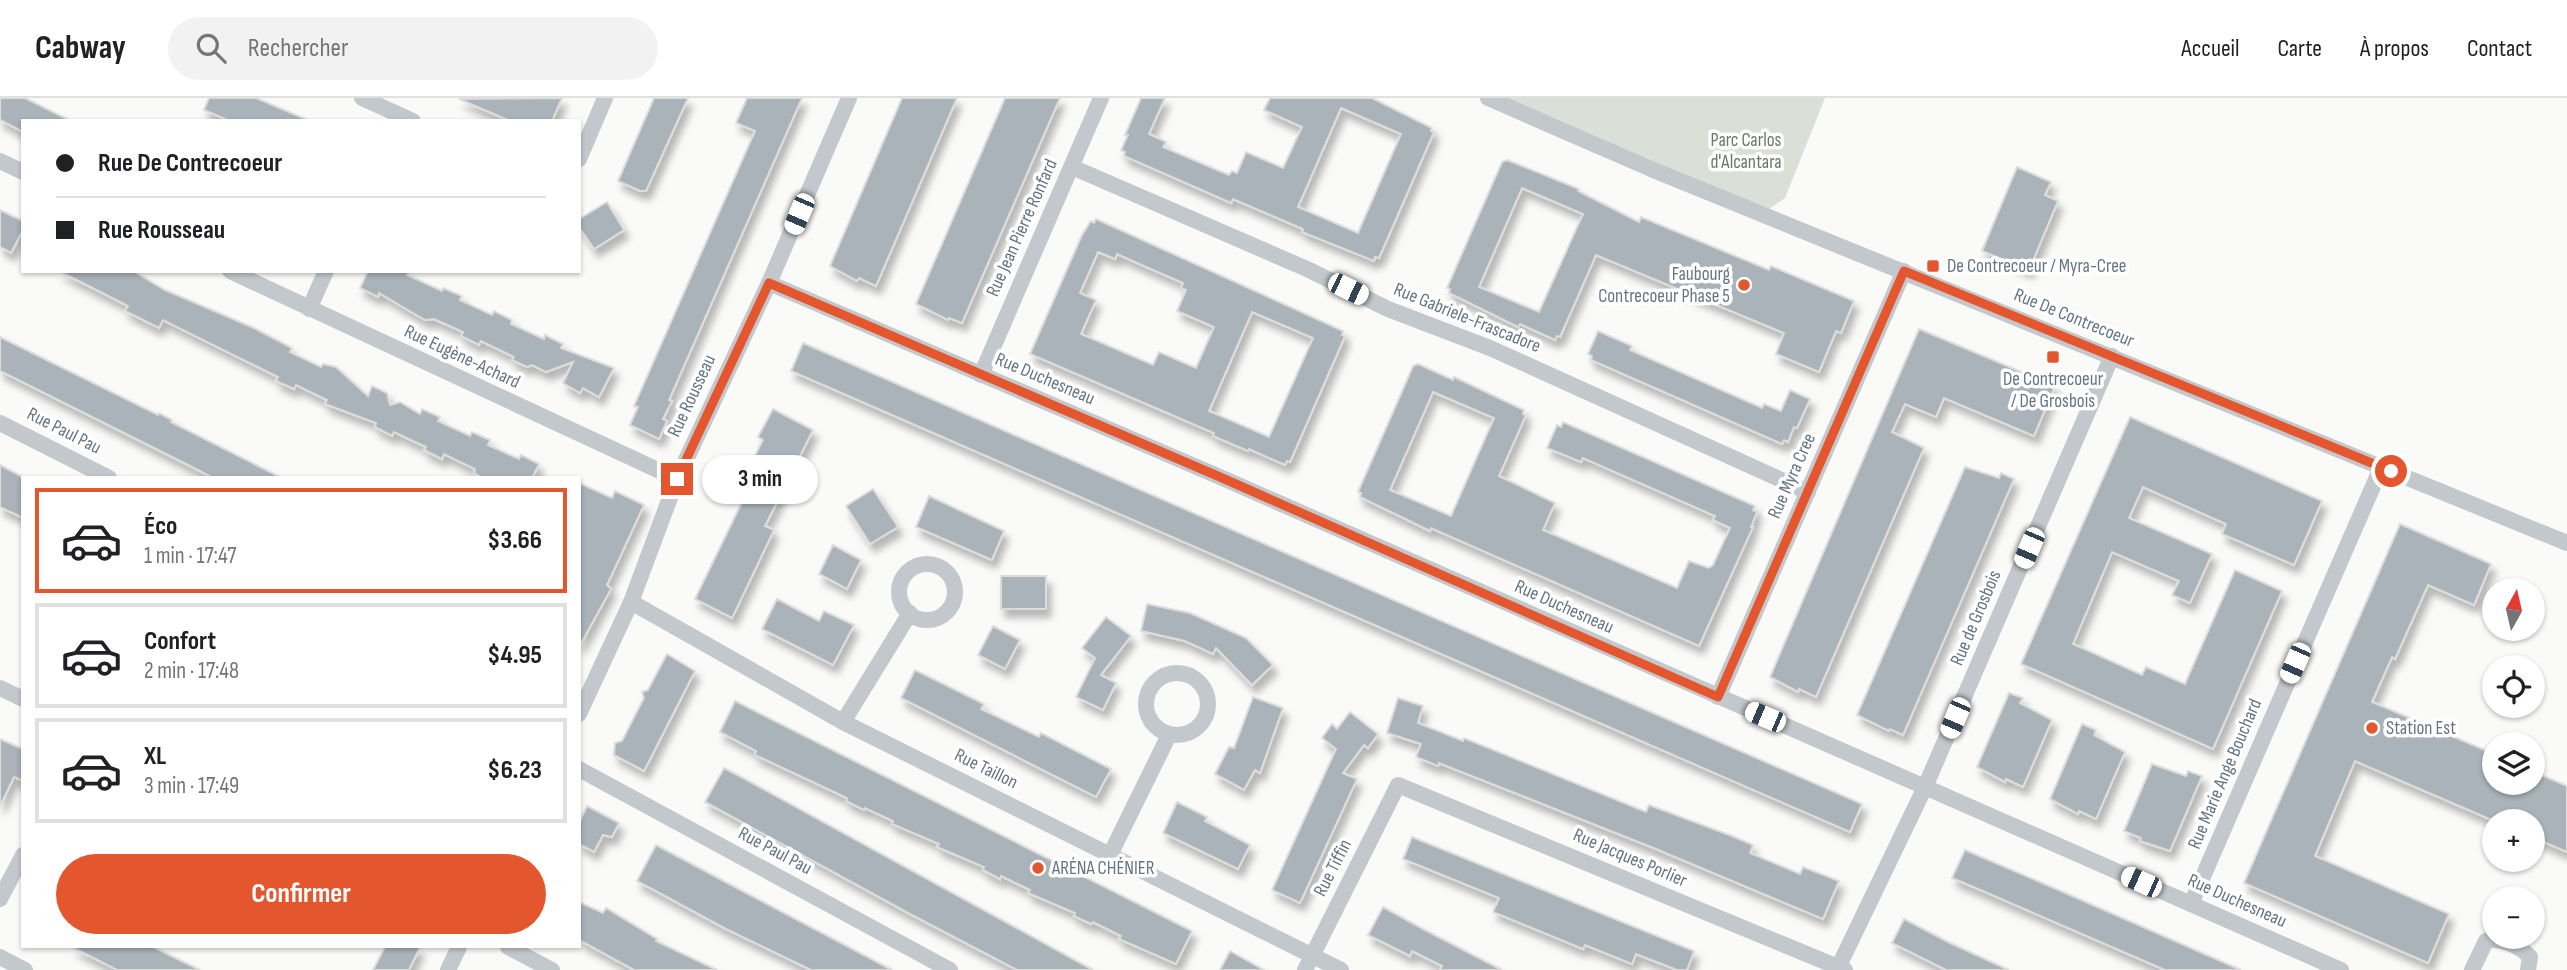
<!DOCTYPE html>
<html lang="fr">
<head>
<meta charset="utf-8">
<style>
	body { margin:0; font-family:"Sofia Sans Condensed",sans-serif; background:#f2f2f2; color:#202124; height:100vh; display:flex; flex-direction:column; font-size:26px; white-space:nowrap }
	* { box-sizing:border-box; margin:0 }
	p { font-size:23px; color:#757577 }
	.icon { flex:none; width:38px; height:38px; fill:none; stroke:currentColor; stroke-width:2; stroke-linecap:round; stroke-linejoin:round }
	.map { position:relative; flex:1; overflow:hidden }
	.sheet { position:absolute; left:21px; top:378px; width:560px; height:472px; display:flex; flex-direction:column; background:#fff; border-radius:0px; box-shadow:0 2px 5px #0004 }
	.sheet>* { flex:none }
	.hud { position:absolute; left:21px; top:21px; width:560px; height:154px; border-radius:0px; box-shadow:0 2px 5px #0004; display:grid; align-content:center; height:154px; padding:0 35px; background:#fff }
	.needle { width:46px; rotate:8deg }
	.controls { position:absolute; left:2482px; top:480px; display:grid; gap:14px }
	.controls a { display:grid; place-items:center; width:63px; height:63px; border-radius:50%; background:#fff; box-shadow:0 2px 5px #0004; font-size:35px }
	.end { position:absolute; width:32px; height:32px; margin:-16px; border:9px solid #e4572e; background:#fff; box-shadow:0 0 0 4px #fff }
	.from { border-radius:50% }
	.bubble { position:absolute; height:49px; border-radius:24px; background:#fff; box-shadow:0 2px 5px #0004; font-size:23px; font-weight:700; line-height:49px; text-align:center }
	.car { position:absolute; width:21px; height:42px; margin:-21px -10px; border-radius:9px; box-shadow:0 0 5px 2px #0007; background:linear-gradient(#fff 24%,#345 0 40%,#fff 0 76%,#345 0 86%,#fff 0) }
	.hud b { display:flex; align-items:center; gap:24px; height:66px; font-size:26px }
	.hud b+b { border-top:2px solid #e0e0e0 }
	.hud i { width:18px; height:18px; background:#202124 }
	ul { padding:12px 0 0; list-style:none }
	li { display:flex; align-items:center; gap:21px; height:105px; margin:0 14px 10px; padding:0 21px; border:4px solid #e0e0e0; border-radius:0px }
	li div { flex:1 }
	li b { display:block; font-size:26px }
	li em { font-style:normal; font-weight:700 }
	li.current { border-color:#e4572e }
	li>.icon { width:63px; height:63px; stroke-width:1.5 }
	.cta { display:flex; gap:14px; margin-top:auto; padding:14px 35px }
	.cta a { flex:1; height:80px; border-radius:42px; background:#e4572e; color:#fff; font-size:28px; font-weight:700; line-height:80px; text-align:center }
	header { display:flex; align-items:center; gap:42px; box-sizing:border-box; height:98px; padding:0 35px; background:#fff; border-bottom:2px solid #e0e0e0 }
	header strong { font-size:33px }
	nav { display:flex; gap:38px; margin-inline-start:auto; font-size:24px }
	.search { width:490px; height:63px; background:#f2f2f2; display:flex; align-items:center; gap:18px; box-sizing:border-box; padding:0 24px; border-radius:38px; color:#757577; font-size:26px }
	.map>svg:first-child { display:block }
	.green { fill:#dadfd7 }
	.building { fill:#aab3b9; stroke:#dcdcda; stroke-width:2; fill-rule:evenodd; filter:url(#shadow) }
	.lines { fill:none; stroke-linecap:round; stroke-linejoin:round }
	.street { stroke:#c3c8cc; stroke-width:16 }
	.route { stroke:#e4572e; stroke-width:9 }
	.poi-dot { fill:#e4572e; stroke:#fff; stroke-width:2.5 }
	.labels { text-anchor:middle; dominant-baseline:central; stroke-width:7; stroke-linejoin:round; paint-order:stroke }
	.park-label { font-size:19px; fill:#687a64; stroke:#fff }
	.street-label { font-size:19px; fill:#657683; stroke:#fff }
	.poi-label { font-size:19px; fill:#657683; stroke:#fff; text-anchor:start }
</style>
</head>
<body>
<header>
<strong>Cabway</strong>
<div class="search"><svg class="icon" aria-label="search" viewBox="0 0 24 24"><circle cx="10" cy="10" r="6"/><path d="M15 15l6 6"/></svg>Rechercher</div>
<nav><a>Accueil</a><a>Carte</a><a>À propos</a><a>Contact</a></nav>
</header>
<div class="map">
<svg width="2567" height="872" viewBox="0 0 2567 872">
	<defs>
		<filter id="shadow"><feDropShadow dx="4.5" dy="8" stdDeviation="3.5" flood-color="#0004"/></filter>
	</defs>
	<rect width="100%" height="100%" fill="#fafaf8"/>
	<path class="green" d="M1488,0H1825L1785,100L1763,115Z"/>
	<g class="building">
		<path d="M0,0H25L71,23H23V34L0,22Z"/>
		<path d="M209,0H256L310,23H230L204,12Z"/>
		<path d="M562,0L552,23H510L459,1Z"/>
		<path d="M654,0H688L646,93H640L618,83Z"/>
		<path d="M747,0H802L669,302L672,303L663,321L667,323L659,341L630,327L638,309L634,308L755,33L736,25Z"/>
		<path d="M902,0H957L876,188L859,180L857,183L830,168Z"/>
		<path d="M1005,0H1060L962,225L949,220L948,222L916,206Z"/>
		<path d="M1141,0H1165L1149,36L1166,44L1163,49L1229,77L1232,73L1237,75L1246,54L1283,70L1302,29L1264,12L1270,0H1372L1432,30L1431,33L1434,34L1379,160L1375,159L1374,163L1302,134L1303,131L1233,101L1231,105L1124,58L1125,54L1121,52L1128,37H1125ZM1341,10L1401,36L1358,135L1298,109Z"/>
		<path d="M1507,62L1579,91L1578,93L1639,124L1641,119L1769,172L1771,168L1854,203L1841,235L1836,233L1819,274L1776,256L1784,235L1596,157L1560,239L1557,238L1555,242L1520,226L1518,229L1449,195L1450,191L1447,190L1502,64ZM1522,90L1583,116L1539,214L1479,189Z"/>
		<path d="M2017,69L2051,84L2045,97L2058,103L2029,172L1982,153Z"/>
		<path d="M607,104L624,132L594,151L579,129V121Z"/>
		<path d="M0,112L23,123V132L11,155L0,149Z"/>
		<path d="M1096,121L1343,233L1342,237L1345,238L1290,364L1287,363L1285,367L1249,351L1248,353L1213,338L1214,335L1030,256L1082,137L1091,123L1094,125ZM1098,154L1115,161L1117,156L1183,185L1181,190L1186,192L1177,213L1214,229L1196,270L1159,254L1153,267L1081,236L1096,202L1080,195ZM1252,214L1313,240L1269,339L1209,313Z"/>
		<path d="M59,173H133L165,192L254,230L292,250L290,254L321,269L323,266L336,269L368,298L372,288L387,295L390,307L400,304L420,316L422,311L440,319L438,323L470,338L472,334L490,342L488,347L519,361L521,357L539,366L532,380H483L474,375L475,371L444,356L442,361L424,352L426,349L394,334L392,338L375,329L376,325L325,306L327,302L296,287L294,291L276,283L278,279L163,222L159,230L125,213L128,208Z"/>
		<path d="M368,173H409L407,177L442,193L443,190L462,198L460,202L492,217L494,213L512,222L511,226L544,241L545,237L563,246L561,250L614,270L599,299L583,290L580,295L563,285L573,264L546,274L532,267L527,269L512,262L514,259L481,243L479,247L461,238L463,234L434,221L425,222L379,195L378,199L360,190Z"/>
		<path d="M1919,231L2055,288L2034,338L1944,300L1936,319L1905,306L1892,334L1924,350L1816,599L1799,591L1798,594L1770,579Z"/>
		<path d="M1598,233L1632,248L1630,252L1762,310L1764,306L1781,313L1790,292L1810,301L1797,330L1794,329L1788,344L1784,342L1782,346L1591,262L1592,258L1588,256Z"/>
		<path d="M0,239L158,317L159,315L172,322L171,324L282,380H213L196,371L0,273Z"/>
		<path d="M803,245L1862,706L1850,734L791,273Z"/>
		<path d="M1418,266L1453,282L1454,279L1524,312L1523,316L1526,317L1499,378L1555,405L1543,432L1677,490L1689,463L1709,470L1713,467L1730,430L1713,422L1715,418L1583,360L1581,364L1547,350L1557,327L1561,329L1563,324L1755,408L1753,412L1757,414L1751,429H1753L1699,548L1431,430L1430,433L1360,399L1361,395L1358,394L1404,289L1413,268ZM1433,294L1494,320L1451,418L1390,392Z"/>
		<path d="M773,311L813,332L765,428L774,432L732,520L695,501L744,400L736,395L763,342L758,339Z"/>
		<path d="M2130,319L2322,403L2294,467L2222,436L2226,426L2143,389L2129,420L2212,456L2190,505L2172,497L2179,483L2112,454L2073,546L2142,577L2146,569L2185,586L2235,472L2282,493L2213,651L2021,566Z"/>
		<path d="M0,367L23,379V420L0,409Z"/>
		<path d="M1965,369L1999,380L2001,375L2014,381L1903,637L1890,631L1889,633L1857,617Z"/>
		<path d="M579,385L612,400L615,393L644,407L607,487L611,491L579,549Z"/>
		<path d="M873,391L898,429L870,446L846,408Z"/>
		<path d="M929,398L1004,433L992,462L916,429Z"/>
		<path d="M2400,426L2491,466L2474,507L2428,487L2395,561L2392,559L2372,604L2494,656V684H2532V673L2567,688V754L2532,739V723H2494L2355,663L2315,758L2449,816L2428,865L2244,785Z"/>
		<path d="M833,447L861,462L847,491L819,476Z"/>
		<rect x="1001" y="478" width="45" height="33"/>
		<path d="M777,501L819,523L824,513L854,527L833,567L762,531Z"/>
		<path d="M1147,506L1190,515L1246,540L1273,567L1252,587L1216,550L1213,556L1185,543L1141,533Z"/>
		<path d="M1106,519L1131,538L1101,577L1116,585L1103,612L1076,599L1095,560L1082,550Z"/>
		<path d="M993,528L1020,542L1005,571L978,557Z"/>
		<path d="M667,556L695,573L644,673L614,657L615,645L622,643L644,600L642,594L648,592Z"/>
		<path d="M915,572L984,606L981,611L1039,639L1041,635L1111,671L1096,699L901,600Z"/>
		<path d="M2009,595L2023,600L2020,605L2052,622L2023,689L2006,681L2005,684L1977,669Z"/>
		<path d="M1253,599L1283,610L1260,675L1255,672L1244,692L1215,676L1229,649L1234,650Z"/>
		<path d="M1398,600L1423,608L1418,625L1463,643L1464,640L1646,714L1649,707L1732,738L1753,747L1750,755L1800,776L1803,769L1839,783L1823,821L1656,751L1439,665L1438,668L1416,659L1421,646L1387,635Z"/>
		<path d="M735,603L1192,833L1176,866L1119,841L1121,838L1093,824L1091,826L1074,818L1075,815L1028,795L1030,792L1001,778L1000,781L983,772L984,769L937,749L939,746L892,726L893,723L865,710L864,712L846,703L847,700L755,657L756,653L720,634Z"/>
		<path d="M1350,614L1378,636L1368,650L1364,647L1343,675L1357,681L1300,805L1272,792L1336,651L1322,640L1332,626L1337,631Z"/>
		<path d="M2082,626L2096,632L2094,637L2125,654L2096,721L2079,713L2078,716L2050,701Z"/>
		<path d="M0,641L23,651V683L14,679L0,708Z"/>
		<path d="M2152,666L2186,678L2188,673L2202,678L2170,753L2140,743L2141,740L2124,733Z"/>
		<path d="M724,670L743,680L1093,872H1017L910,816L705,704Z"/>
		<path d="M1177,704L1207,719L1205,723L1250,747L1238,771L1163,735Z"/>
		<path d="M587,708L619,725L612,739L603,737L594,754L579,746V725Z"/>
		<path d="M1412,739L1694,853L1687,872H1677L1636,856L1632,866L1585,847L1583,851L1493,814L1499,800L1403,761Z"/>
		<path d="M656,747L731,787L892,872H811L726,831L637,783Z"/>
		<path d="M1965,752L2063,794L2241,872H2165L1985,794L1952,780Z"/>
		<path d="M579,804L603,815L606,810L657,841L656,843L717,872H634L579,842Z"/>
		<path d="M1383,809L1423,831L1502,872H1440L1442,868L1412,853L1410,858L1368,837Z"/>
		<path d="M1904,821L1950,845L2009,872H1946L1892,845Z"/>
		<path d="M72,849H153L200,872H117Z"/>
		<path d="M385,849H420L409,872H373Z"/>
		<path d="M1230,853L1264,872H1220Z"/>
	</g>
	<g class="lines">
		<g class="street">
			<path d="M362,0L413,23"/>
			<path d="M1488,0L1651,71L2567,445"/>
			<path d="M579,61L605,0"/>
			<path d="M0,63L23,74"/>
			<path d="M1072,69L1307,171L1388,211L1490,250L1808,394"/>
			<path d="M230,173L677,381"/>
			<path d="M769,185L1220,379L2341,872"/>
			<path d="M309,211L326,173"/>
			<path d="M981,277L1101,0"/>
			<path d="M0,325L109,380"/>
			<circle cx="927" cy="494" r="28"/>
			<path d="M631,504L843,624L1341,872"/>
			<circle cx="1177" cy="606" r="31"/>
			<path d="M0,590L23,601"/>
			<path d="M1718,599L1904,173"/>
			<path d="M579,616L631,504L677,381L769,185L849,0"/>
			<path d="M843,624L910,515"/>
			<path d="M579,671L950,872"/>
			<path d="M1110,757L1169,637"/>
			<path d="M0,801L23,757"/>
			<path d="M2191,806L2381,370"/>
			<path d="M508,849L552,872"/>
			<path d="M0,859L25,872"/>
			<path d="M448,872L459,849"/>
			<path d="M1305,872L1398,687L1845,872"/>
			<path d="M1837,872L1925,689L2112,258"/>
			<path d="M2472,872L2486,843C2500,839 2520,848 2530,859L2528,872"/>
		</g>
	</g>
	<g class="lines">
		<path class="route" d="M677,381L769,185L1220,379L1718,599L1904,173L2391,373"/>
	</g>
	<g class="poi-dot">
		<rect x="1926" y="161" width="14" height="14" rx="3.5"/>
		<circle cx="1744" cy="187" r="7"/>
		<rect x="2046" y="252" width="14" height="14" rx="3.5"/>
		<circle cx="2372" cy="630" r="7"/>
		<circle cx="1038" cy="770" r="7"/>
	</g>
	<g class="labels">
		<g class="park-label">
			<text x="1746" y="42">Parc Carlos<tspan x="1746" dy="22">d'Alcantara</tspan></text>
		</g>
		<g class="street-label">
			<text transform="translate(1022 130) rotate(-66)">Rue Jean Pierre Ronfard</text>
			<text transform="translate(1467 220) rotate(22)">Rue Gabriele-Frascadore</text>
			<text transform="translate(2074 220) rotate(22)">Rue De Contrecoeur</text>
			<text transform="translate(462 259) rotate(25)">Rue Eugène-Achard</text>
			<text transform="translate(1045 281) rotate(23)">Rue Duchesneau</text>
			<text transform="translate(692 298) rotate(-65)">Rue Rousseau</text>
			<text transform="translate(64 333) rotate(27)">Rue Paul Pau</text>
			<text transform="translate(1792 378) rotate(-66)">Rue Myra Cree</text>
			<text transform="translate(1564 509) rotate(24)">Rue Duchesneau</text>
			<text transform="translate(1976 520) rotate(-67)">Rue de Grosbois</text>
			<text transform="translate(986 671) rotate(26)">Rue Taillon</text>
			<text transform="translate(2225 676) rotate(-67)">Rue Marie Ange Bouchard</text>
			<text transform="translate(775 753) rotate(28)">Rue Paul Pau</text>
			<text transform="translate(1630 760) rotate(23)">Rue Jacques Porlier</text>
			<text transform="translate(1333 770) rotate(-63)">Rue Tiffin</text>
			<text transform="translate(2237 803) rotate(24)">Rue Duchesneau</text>
		</g>
		<g class="poi-label">
			<text x="1947" y="168">De Contrecoeur / Myra-Cree</text>
			<text x="1730" y="176" text-anchor="end">Faubourg<tspan x="1730" dy="22">Contrecoeur Phase 5</tspan></text>
			<text x="2053" y="281" text-anchor="middle">De Contrecoeur<tspan x="2053" dy="22">/ De Grosbois</tspan></text>
			<text x="2386" y="630">Station Est</text>
			<text x="1052" y="770">ARÉNA CHÉNIER</text>
		</g>
	</g>
</svg>
<div class="controls">
<a><svg class="needle" viewBox="-14 -14 28 28"><path d="M0-13l5 13h-10z" fill="#e53935"/><path d="M0 13l5-13h-10z" fill="#757577"/></svg></a>
<a><svg class="icon" aria-label="locate" viewBox="0 0 24 24"><circle cx="12" cy="12" r="6"/><path d="M12 2v4M12 18v4M2 12h4M18 12h4"/></svg></a>
<a><svg class="icon" aria-label="layers" viewBox="0 0 24 24"><path d="M12 4l9 5-9 5-9-5zM3 14l9 5 9-5"/></svg></a>
<a>+</a>
<a>−</a>
</div>
<i class="end from" style="left:2391px;top:373px"></i>
<i class="end" style="left:677px;top:381px"></i>
<div class="bubble" style="left:702px;top:357px;width:116px">3 min</div>
<i class="car" style="left:799px;top:116px;rotate:203deg"></i>
<i class="car" style="left:1348px;top:191px;rotate:116deg"></i>
<i class="car" style="left:2029px;top:450px;rotate:203deg"></i>
<i class="car" style="left:2295px;top:565px;rotate:204deg"></i>
<i class="car" style="left:1765px;top:619px;rotate:293deg"></i>
<i class="car" style="left:1955px;top:620px;rotate:203deg"></i>
<i class="car" style="left:2141px;top:784px;rotate:294deg"></i>
<div class="hud">
<b><i class="from"></i>Rue De Contrecoeur</b>
<b><i></i>Rue Rousseau</b>
</div>
<section class="sheet">
<ul>
<li class="current"><svg class="icon" aria-label="car" viewBox="0 0 24 24"><path d="M5 17H2v-5l4-1 3-4h7l3 4 3 1v5h-3M9 17h6M6 11h13"/><circle cx="7" cy="17" r="2"/><circle cx="17" cy="17" r="2"/></svg><div><b>Éco</b><p>1 min · 17:47</p></div><em>$3.66</em></li>
<li><svg class="icon" aria-label="car" viewBox="0 0 24 24"><path d="M5 17H2v-5l4-1 3-4h7l3 4 3 1v5h-3M9 17h6M6 11h13"/><circle cx="7" cy="17" r="2"/><circle cx="17" cy="17" r="2"/></svg><div><b>Confort</b><p>2 min · 17:48</p></div><em>$4.95</em></li>
<li><svg class="icon" aria-label="car" viewBox="0 0 24 24"><path d="M5 17H2v-5l4-1 3-4h7l3 4 3 1v5h-3M9 17h6M6 11h13"/><circle cx="7" cy="17" r="2"/><circle cx="17" cy="17" r="2"/></svg><div><b>XL</b><p>3 min · 17:49</p></div><em>$6.23</em></li>
</ul>
<div class="cta"><a>Confirmer</a></div>
</section>
</div>
</body>
</html>
